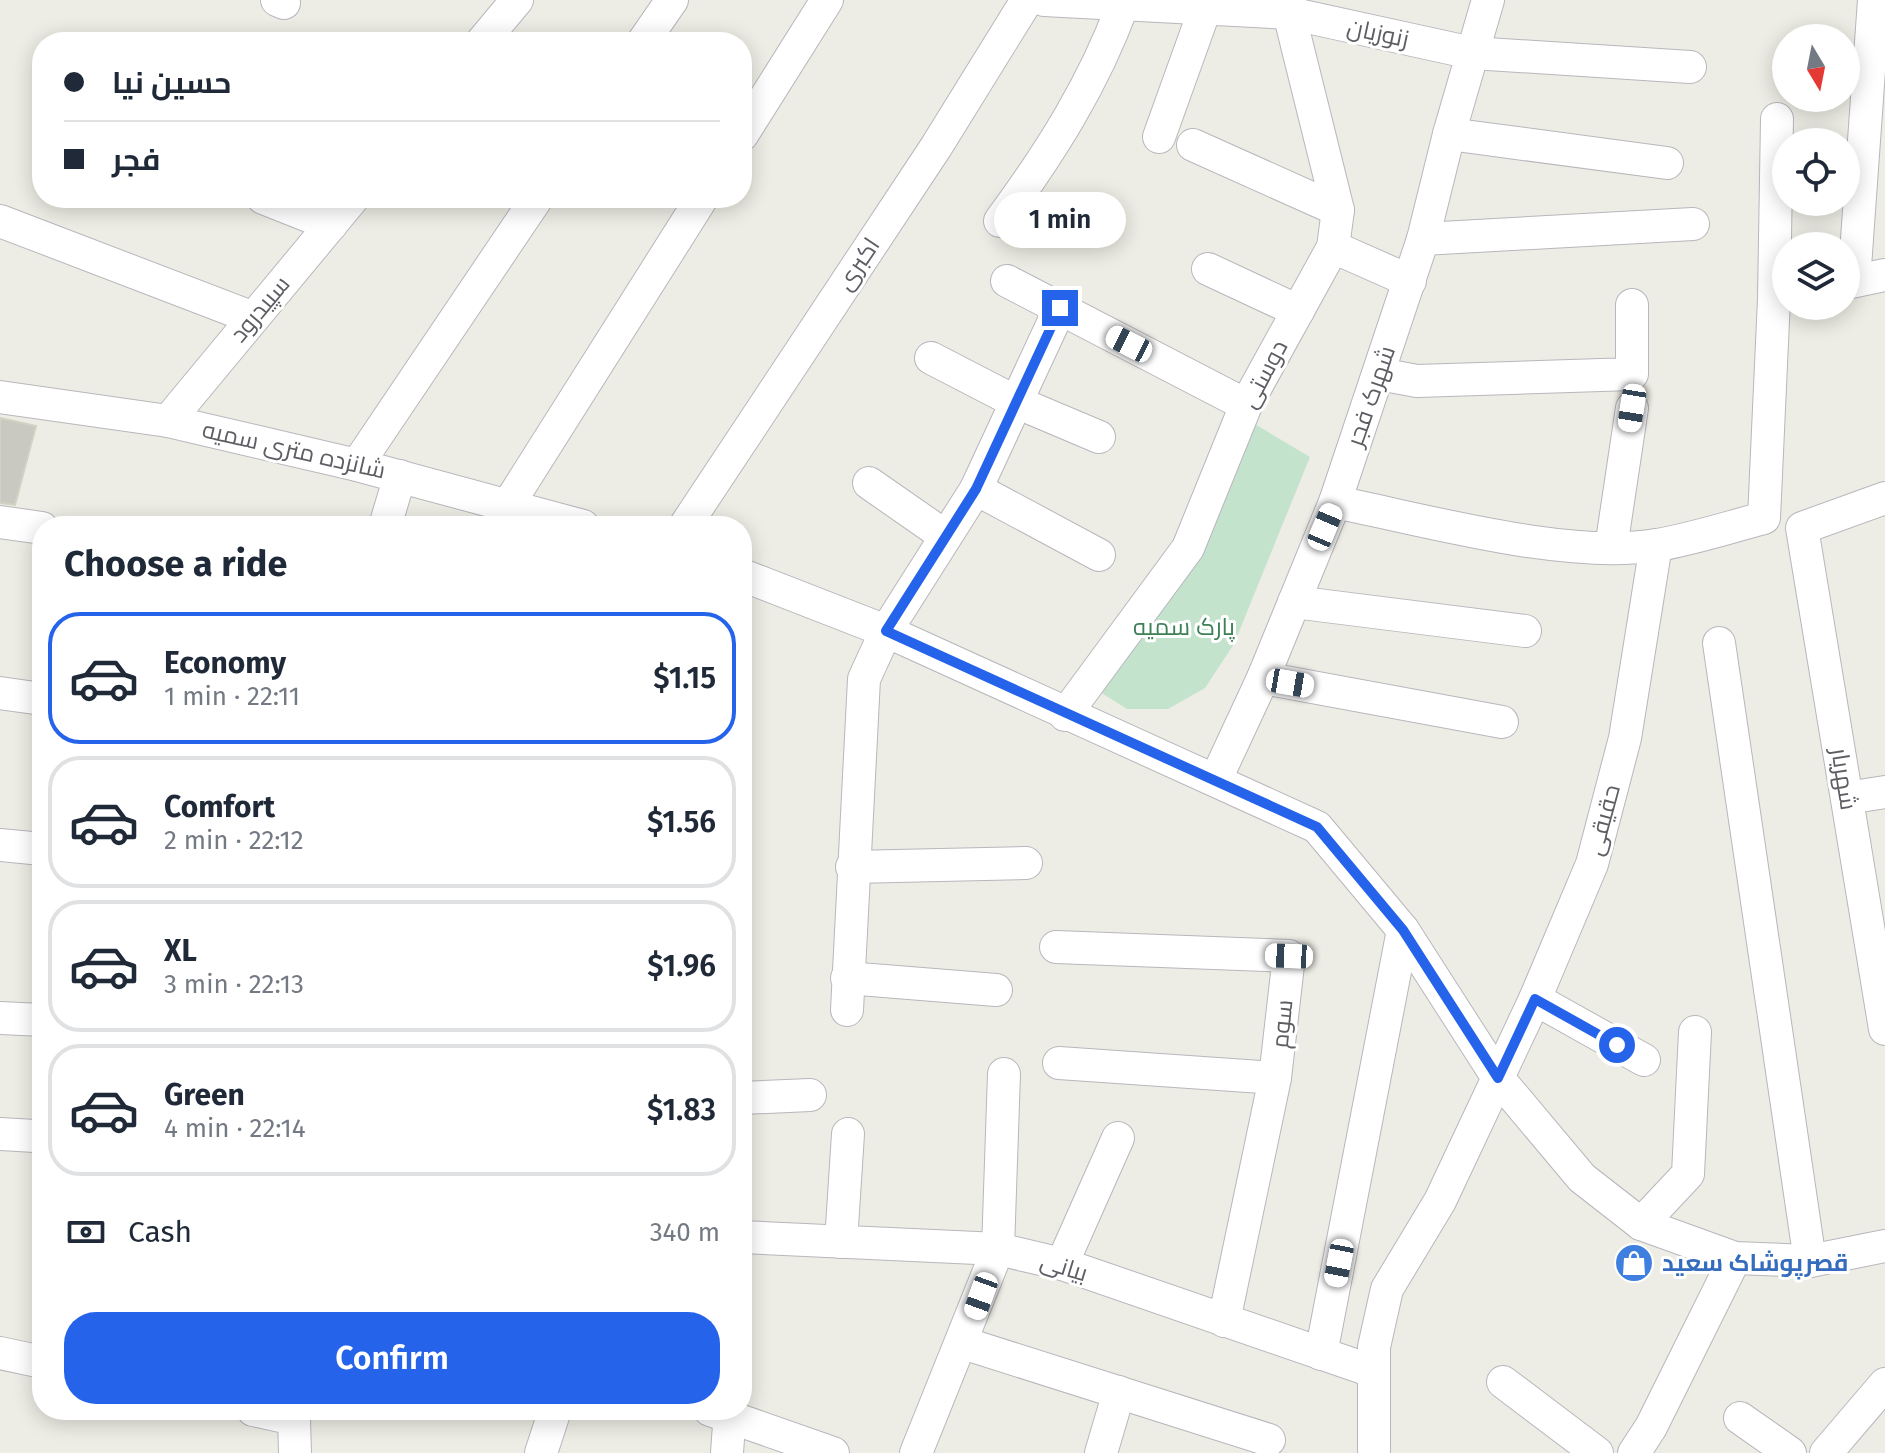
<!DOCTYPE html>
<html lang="en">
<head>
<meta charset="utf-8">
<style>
	body { margin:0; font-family:"Fira Sans",Cairo,sans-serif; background:#f6f6f7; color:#1f2937; height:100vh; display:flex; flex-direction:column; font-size:30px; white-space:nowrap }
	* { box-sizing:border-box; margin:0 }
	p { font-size:26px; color:#747a83 }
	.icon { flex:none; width:44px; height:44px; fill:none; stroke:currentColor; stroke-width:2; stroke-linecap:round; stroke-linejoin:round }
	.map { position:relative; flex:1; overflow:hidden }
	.sheet { position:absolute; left:32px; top:516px; width:720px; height:904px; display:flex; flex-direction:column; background:#fff; border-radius:32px; box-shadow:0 4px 20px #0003 }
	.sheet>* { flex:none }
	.banner { position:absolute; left:32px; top:32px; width:720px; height:176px; border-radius:32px; box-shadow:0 4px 20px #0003; display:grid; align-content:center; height:176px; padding:0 32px; background:#fff }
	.needle { width:52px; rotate:170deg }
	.fabs { position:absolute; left:1772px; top:24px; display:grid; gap:16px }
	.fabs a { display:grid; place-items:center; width:88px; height:88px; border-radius:50%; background:#fff; box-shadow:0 4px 20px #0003; font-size:40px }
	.end { position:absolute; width:36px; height:36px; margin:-18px; border:10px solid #2563eb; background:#fff; box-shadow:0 0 0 4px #fff }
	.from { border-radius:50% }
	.bubble { position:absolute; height:56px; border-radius:28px; background:#fff; box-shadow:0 4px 20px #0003; font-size:26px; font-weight:600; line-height:56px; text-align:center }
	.car { position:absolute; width:24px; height:48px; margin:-24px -12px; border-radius:10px; box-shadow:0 0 6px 2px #0007; background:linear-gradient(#fff 24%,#345 0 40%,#fff 0 76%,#345 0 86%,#fff 0) }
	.banner b { display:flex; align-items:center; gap:28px; height:76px; font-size:30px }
	.banner b+b { border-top:2px solid #e0e1e3 }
	.banner i { width:20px; height:20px; background:#1f2937 }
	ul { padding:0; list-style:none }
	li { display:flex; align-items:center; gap:24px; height:132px; margin:0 16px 12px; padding:0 16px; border:4px solid #e0e1e3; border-radius:32px }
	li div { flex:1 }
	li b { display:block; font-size:30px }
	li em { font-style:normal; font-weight:600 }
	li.active { border-color:#2563eb }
	li>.icon { width:72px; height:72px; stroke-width:1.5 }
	h2 { padding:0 32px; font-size:36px; line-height:96px }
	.pay { display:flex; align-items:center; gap:20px; height:88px; padding:0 32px; font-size:30px }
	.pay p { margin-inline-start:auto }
	.cta { display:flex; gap:16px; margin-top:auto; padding:16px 32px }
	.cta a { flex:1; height:92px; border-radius:32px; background:#2563eb; color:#fff; font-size:32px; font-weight:600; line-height:92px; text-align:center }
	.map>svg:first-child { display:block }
	.green { fill:#c4e3cd }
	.building { fill:#c9c9c1; stroke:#d2d2c4; stroke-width:2 }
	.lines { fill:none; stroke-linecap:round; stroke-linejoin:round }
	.minor-casing { stroke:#b7b7bd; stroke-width:34 }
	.minor { stroke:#fff; stroke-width:32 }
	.route { stroke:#2563eb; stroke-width:10 }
	.labels { text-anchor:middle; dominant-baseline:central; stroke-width:6; stroke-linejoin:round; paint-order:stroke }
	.street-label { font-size:24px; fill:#5d5d64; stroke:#fff }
	.park-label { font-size:24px; fill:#3e8156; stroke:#fff }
	.shop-label { font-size:24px; font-weight:bold; fill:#366cbe; stroke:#fff; text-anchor:start }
</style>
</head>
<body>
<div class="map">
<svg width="1885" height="1453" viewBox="0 0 1885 1453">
	<rect width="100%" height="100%" fill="#edede5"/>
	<path class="green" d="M1248,420L1310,457L1234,644L1205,688L1168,709H1127L1092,687Z"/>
	<path class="building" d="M0,418L36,426L15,505L0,503Z"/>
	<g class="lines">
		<g class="minor-casing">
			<g id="minor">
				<path d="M277,0L284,3"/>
				<path d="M1044,0L1289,13L1472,53L1690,67"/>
				<path d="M482,42L517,0"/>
				<path d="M643,42L672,0"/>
				<path d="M1449,134L1667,163"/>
				<path d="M742,135L827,0"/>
				<path d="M1159,137L1205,9"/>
				<path d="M1193,145L1338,210"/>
				<path d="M263,198L331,225"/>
				<path d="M0,221L251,317"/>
				<path d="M1000,221C1050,153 1094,84 1123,4"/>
				<path d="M1423,239L1693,224"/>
				<path d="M1333,247L1410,281"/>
				<path d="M1208,269L1298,311"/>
				<path d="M1007,281L1246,405"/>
				<path d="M1854,281L1874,0"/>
				<path d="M1846,283L1885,275"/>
				<path d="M931,358L1016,402L1099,437"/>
				<path d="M1379,374L1417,381L1632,374V305"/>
				<path d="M0,397L168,421L357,465L583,526"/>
				<path d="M168,421L353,198"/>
				<path d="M357,465L537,198"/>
				<path d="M869,483L945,536"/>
				<path d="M976,489L1099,555"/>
				<path d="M1885,498L1802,528L1885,1029"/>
				<path d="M1335,502C1426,520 1567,560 1657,545C1693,539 1729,527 1764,518L1774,299L1777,119"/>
				<path d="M508,505L702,198"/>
				<path d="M0,522L42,528"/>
				<path d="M385,526L400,476"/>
				<path d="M685,526L936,147L1027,0"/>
				<path d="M1611,548L1632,408"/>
				<path d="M742,575L886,631L1317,827L1403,930L1498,1078L1582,1178L1641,1224L1735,1258L1810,1261L1885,1246"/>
				<path d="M1294,602L1525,631"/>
				<path d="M1719,643L1810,1261"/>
				<path d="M1263,678L1502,722"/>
				<path d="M0,693L42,699"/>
				<path d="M1065,715L1188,548L1246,405L1333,247L1338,210L1289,13L1290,0"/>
				<path d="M1216,779L1263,678L1335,502L1423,239L1449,134L1488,0"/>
				<path d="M1847,798L1885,792"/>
				<path d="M0,845L42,849"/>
				<path d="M852,867L1026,863"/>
				<path d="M1056,947L1289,956L1275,1078L1224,1321"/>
				<path d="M847,978L996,990"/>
				<path d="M1535,999L1644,1060"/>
				<path d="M847,1010L864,679L886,631L976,489L1060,308"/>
				<path d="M0,1018L42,1020"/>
				<path d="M1059,1063L1275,1078"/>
				<path d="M742,1098L810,1095"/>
				<path d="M0,1134L35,1136"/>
				<path d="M1641,1224L1688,1174L1695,1032"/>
				<path d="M742,1237L998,1249L1062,1264L1372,1371"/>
				<path d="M841,1242L848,1134"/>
				<path d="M1062,1264L1118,1138"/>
				<path d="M963,1343L1269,1440"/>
				<path d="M0,1353L42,1362"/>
				<path d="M1321,1354L1403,930"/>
				<path d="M1503,1382L1597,1453"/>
				<path d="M253,1410L294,1419"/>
				<path d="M710,1410L833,1453"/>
				<path d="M1740,1418L1790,1453"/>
				<path d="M294,1419L295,1453"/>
				<path d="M541,1453L555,1410"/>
				<path d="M727,1453L730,1410"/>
				<path d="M916,1453L998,1249L1004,1074"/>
				<path d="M1101,1453L1119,1392"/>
				<path d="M1374,1453V1347L1387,1289L1440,1201L1535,999L1592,864L1625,738L1656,545"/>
				<path d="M1634,1453L1651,1427L1735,1258"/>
				<path d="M1826,1453L1885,1384"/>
			</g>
		</g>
		<use href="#minor" class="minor"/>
	</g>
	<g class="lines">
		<path class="route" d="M1060,308L976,489L886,631L1317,827L1403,930L1498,1078L1535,999L1617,1045"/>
	</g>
	<defs>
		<g id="shop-disc" transform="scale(2)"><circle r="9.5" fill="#3f7fe0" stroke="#fff"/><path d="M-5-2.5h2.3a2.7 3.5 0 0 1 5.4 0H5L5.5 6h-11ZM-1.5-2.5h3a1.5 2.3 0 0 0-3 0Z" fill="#fff"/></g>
	</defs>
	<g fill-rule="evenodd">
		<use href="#shop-disc" x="1634" y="1263"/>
	</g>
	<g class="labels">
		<g class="street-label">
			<text transform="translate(1378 33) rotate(12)">زنوزیان</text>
			<text transform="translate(858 264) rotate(-56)">اکبری</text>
			<text transform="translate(260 309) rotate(-50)">سپیدرود</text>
			<text transform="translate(1264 374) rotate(-62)">دوستی</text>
			<text transform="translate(1371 396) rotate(-71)">شهرک فجر</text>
			<text transform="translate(294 450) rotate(13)">شانزده متری سمیه</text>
			<text transform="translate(1844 779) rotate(81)">شهریار</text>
			<text transform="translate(1603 820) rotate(-75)">حقیقی</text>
			<text transform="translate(1282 1024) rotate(-84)">سوم</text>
			<text transform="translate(1064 1267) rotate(17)">بیانی</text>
		</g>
		<g class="park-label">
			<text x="1184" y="627">پارک سمیه</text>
		</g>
		<g class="shop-label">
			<text x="1662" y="1263">قصرپوشاک سعید</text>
		</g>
	</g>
</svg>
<div class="fabs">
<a><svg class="needle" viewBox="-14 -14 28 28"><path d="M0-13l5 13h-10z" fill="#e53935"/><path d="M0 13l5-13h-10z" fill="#747a83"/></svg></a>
<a><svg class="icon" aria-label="locate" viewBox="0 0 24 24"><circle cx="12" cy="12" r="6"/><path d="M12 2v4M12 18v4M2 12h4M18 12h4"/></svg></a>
<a><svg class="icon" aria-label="layers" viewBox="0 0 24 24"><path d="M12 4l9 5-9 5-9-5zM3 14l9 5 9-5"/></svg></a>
</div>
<i class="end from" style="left:1617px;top:1045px"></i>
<i class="end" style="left:1060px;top:308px"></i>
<div class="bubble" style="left:994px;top:192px;width:132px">1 min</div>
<i class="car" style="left:1129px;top:344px;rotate:297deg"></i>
<i class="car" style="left:1632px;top:408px;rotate:189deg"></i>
<i class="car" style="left:1325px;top:527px;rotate:23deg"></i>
<i class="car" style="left:1290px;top:683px;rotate:100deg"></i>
<i class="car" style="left:1289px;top:956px;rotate:272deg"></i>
<i class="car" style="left:1339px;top:1263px;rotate:191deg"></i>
<i class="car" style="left:981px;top:1296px;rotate:200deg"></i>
<div class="banner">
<b><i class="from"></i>حسین نیا</b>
<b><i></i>فجر</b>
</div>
<section class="sheet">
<h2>Choose a ride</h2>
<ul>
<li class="active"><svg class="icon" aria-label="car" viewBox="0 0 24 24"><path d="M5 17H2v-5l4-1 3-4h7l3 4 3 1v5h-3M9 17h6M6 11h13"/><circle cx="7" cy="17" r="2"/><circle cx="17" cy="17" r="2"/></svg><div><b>Economy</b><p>1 min · 22:11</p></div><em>$1.15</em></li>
<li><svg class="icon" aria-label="car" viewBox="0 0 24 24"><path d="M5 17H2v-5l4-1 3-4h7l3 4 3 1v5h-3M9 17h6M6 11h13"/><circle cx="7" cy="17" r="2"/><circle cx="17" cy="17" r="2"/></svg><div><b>Comfort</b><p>2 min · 22:12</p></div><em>$1.56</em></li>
<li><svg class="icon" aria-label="car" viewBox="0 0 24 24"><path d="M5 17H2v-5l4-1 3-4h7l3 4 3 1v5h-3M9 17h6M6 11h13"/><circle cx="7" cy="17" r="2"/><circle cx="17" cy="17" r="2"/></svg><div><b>XL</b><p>3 min · 22:13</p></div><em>$1.96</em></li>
<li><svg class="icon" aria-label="car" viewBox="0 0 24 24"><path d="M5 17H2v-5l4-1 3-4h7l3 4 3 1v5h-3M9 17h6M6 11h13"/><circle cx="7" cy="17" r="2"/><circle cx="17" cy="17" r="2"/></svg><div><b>Green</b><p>4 min · 22:14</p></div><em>$1.83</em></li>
</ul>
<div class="pay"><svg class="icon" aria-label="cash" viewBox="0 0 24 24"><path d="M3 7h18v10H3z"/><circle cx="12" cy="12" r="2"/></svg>Cash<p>340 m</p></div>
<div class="cta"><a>Confirm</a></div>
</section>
</div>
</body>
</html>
